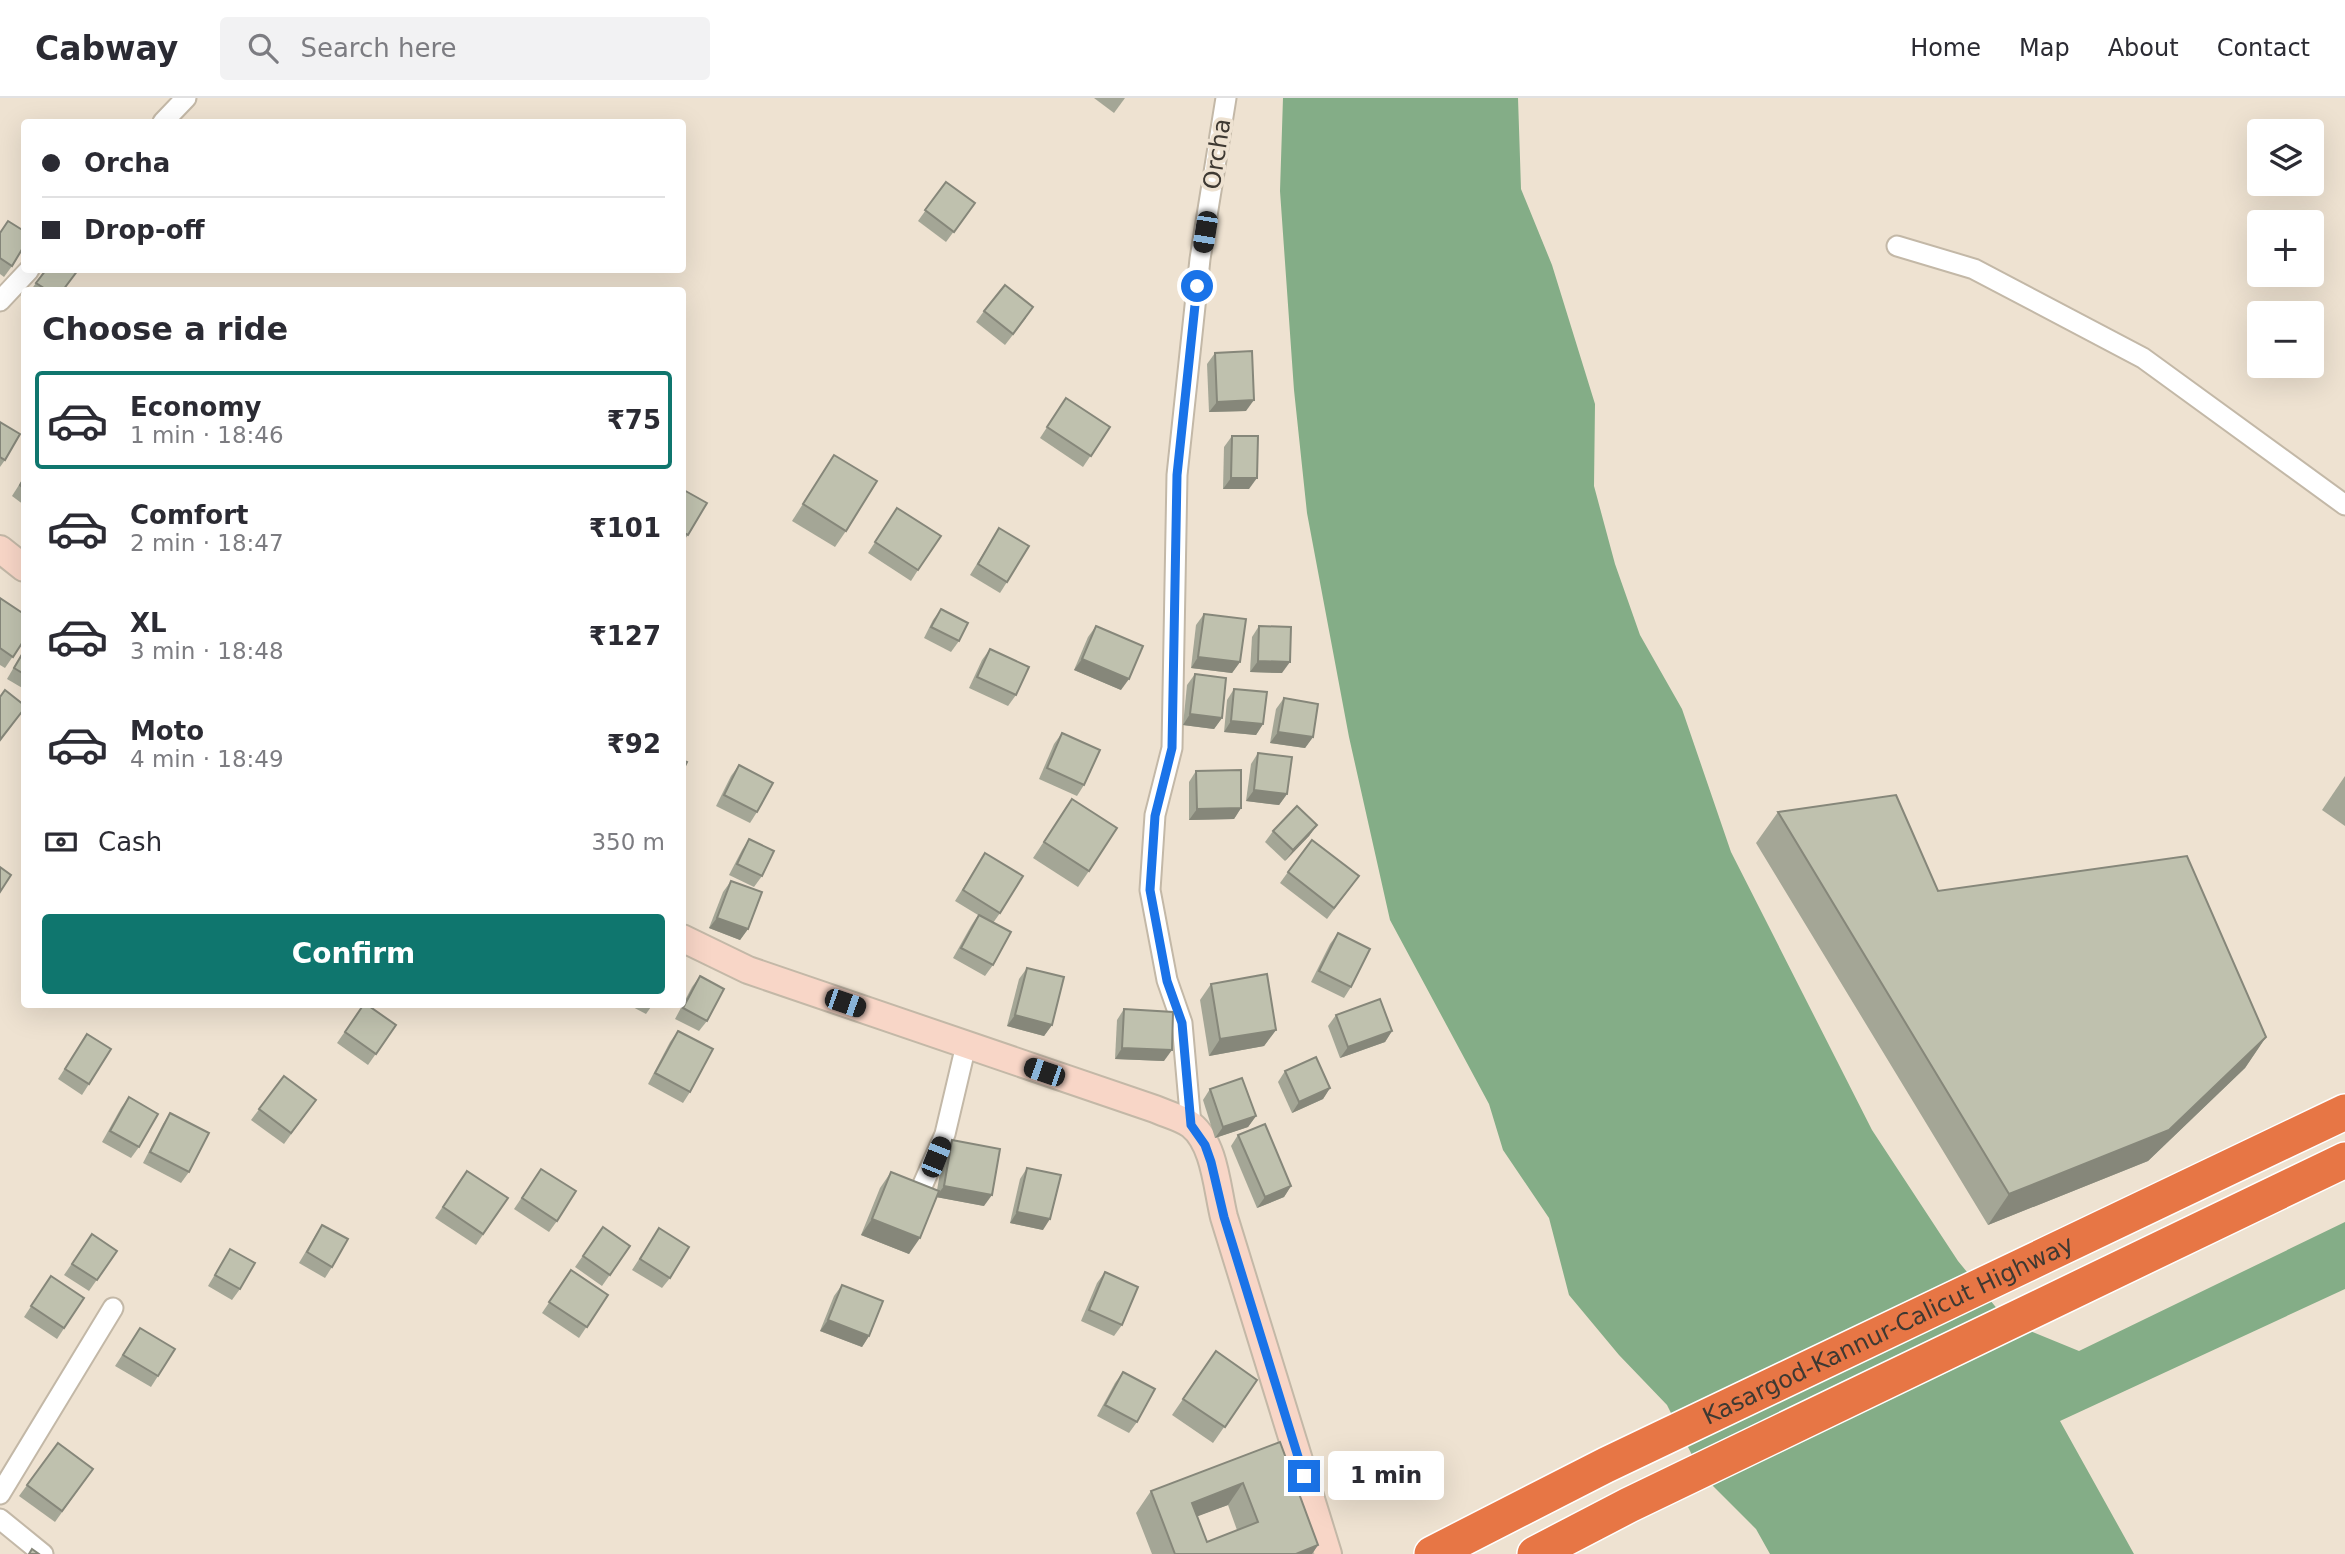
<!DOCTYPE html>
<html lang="en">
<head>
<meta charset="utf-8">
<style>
	body { margin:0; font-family:"DejaVu Sans",sans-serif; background:#f2f2f3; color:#2b2b33; height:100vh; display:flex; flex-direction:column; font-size:26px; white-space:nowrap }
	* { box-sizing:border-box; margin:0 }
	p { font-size:23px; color:#7c7c81 }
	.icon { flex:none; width:38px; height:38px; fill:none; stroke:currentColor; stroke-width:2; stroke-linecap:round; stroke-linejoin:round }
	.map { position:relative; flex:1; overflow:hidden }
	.drawer { position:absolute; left:21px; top:189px; width:665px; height:721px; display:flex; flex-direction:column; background:#fff; border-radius:7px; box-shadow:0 7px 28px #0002 }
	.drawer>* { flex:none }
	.banner { position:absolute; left:21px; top:21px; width:665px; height:154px; border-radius:7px; box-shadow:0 7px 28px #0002; display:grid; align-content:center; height:154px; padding:0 21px; background:#fff }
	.fabs { position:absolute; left:2247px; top:21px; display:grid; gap:14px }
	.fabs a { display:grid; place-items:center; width:77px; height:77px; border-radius:7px; background:#fff; box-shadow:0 7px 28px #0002; font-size:35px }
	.end { position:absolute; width:32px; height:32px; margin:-16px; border:9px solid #1a73e8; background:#fff; box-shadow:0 0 0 4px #fff }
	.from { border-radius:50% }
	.bubble { position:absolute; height:49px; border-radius:7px; background:#fff; box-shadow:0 7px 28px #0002; font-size:23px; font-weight:800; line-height:49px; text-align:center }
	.car { position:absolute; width:21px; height:42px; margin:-21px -10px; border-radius:9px; box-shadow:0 0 5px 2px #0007; background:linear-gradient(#222 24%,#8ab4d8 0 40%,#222 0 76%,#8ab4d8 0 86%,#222 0) }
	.banner b { display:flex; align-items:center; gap:24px; height:66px; font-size:26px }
	.banner b+b { border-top:2px solid #e1e1e2 }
	.banner i { width:18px; height:18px; background:#2b2b33 }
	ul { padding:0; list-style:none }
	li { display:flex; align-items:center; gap:21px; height:98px; margin:0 14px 10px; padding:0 7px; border:4px solid transparent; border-radius:7px }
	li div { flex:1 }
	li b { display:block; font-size:26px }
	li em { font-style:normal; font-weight:800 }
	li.selected { border-color:#0f766e }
	li>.icon { width:63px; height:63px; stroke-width:1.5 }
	h2 { padding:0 21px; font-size:32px; line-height:84px }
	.pay { display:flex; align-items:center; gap:18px; height:77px; padding:0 21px; font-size:26px }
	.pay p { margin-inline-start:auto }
	.cta { display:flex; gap:14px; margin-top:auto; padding:14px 21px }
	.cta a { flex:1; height:80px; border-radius:7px; background:#0f766e; color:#fff; font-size:28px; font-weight:800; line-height:80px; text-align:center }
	header { display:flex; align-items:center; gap:42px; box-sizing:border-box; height:98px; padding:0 35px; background:#fff; border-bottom:2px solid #e1e1e2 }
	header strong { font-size:33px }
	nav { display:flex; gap:38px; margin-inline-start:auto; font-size:24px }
	.search { width:490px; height:63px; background:#f2f2f3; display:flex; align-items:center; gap:18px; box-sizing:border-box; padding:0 24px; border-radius:7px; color:#7c7c81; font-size:26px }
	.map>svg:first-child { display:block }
	.water { fill:#84ad87 }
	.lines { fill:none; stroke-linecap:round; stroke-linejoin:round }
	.street-casing { stroke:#c3b8a7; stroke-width:23 }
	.secondary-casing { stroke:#c3b8a7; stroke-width:30 }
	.highway-casing { stroke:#fff; stroke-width:38 }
	.street { stroke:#fff; stroke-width:19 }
	.secondary { stroke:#f8d6c7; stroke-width:26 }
	.highway { stroke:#e77645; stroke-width:35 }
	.wall { fill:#a4a696; fill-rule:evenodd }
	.shaded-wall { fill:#86877a }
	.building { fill:#bfc1ae; stroke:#86877a; stroke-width:2; fill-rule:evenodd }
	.route { stroke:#1a73e8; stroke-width:9 }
	.labels { text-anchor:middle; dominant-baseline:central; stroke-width:7; stroke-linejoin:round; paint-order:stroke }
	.street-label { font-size:24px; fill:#3e3932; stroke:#eee2d1 }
</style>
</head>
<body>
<header>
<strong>Cabway</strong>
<div class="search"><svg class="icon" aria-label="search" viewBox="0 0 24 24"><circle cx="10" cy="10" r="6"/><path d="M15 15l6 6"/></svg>Search here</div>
<nav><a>Home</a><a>Map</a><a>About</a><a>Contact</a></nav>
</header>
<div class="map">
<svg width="2345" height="1456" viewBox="0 0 2345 1456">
	<rect width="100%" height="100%" fill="#eee2d1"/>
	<path class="water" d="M1283,0H1518L1521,91L1552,167L1595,306L1594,388L1615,466L1640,537L1682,611L1731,754L1872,1032L1958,1163L2008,1224L2079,1253L2345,1124V1191L2060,1323L2134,1456H1770L1756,1431L1702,1377L1667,1307L1619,1257L1569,1197L1549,1120L1503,1052L1489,1006L1390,822L1349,639L1307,415L1294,292L1280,93Z"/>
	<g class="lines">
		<g class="street-casing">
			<g id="street">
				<path d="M163,24L186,0"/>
				<path d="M1897,148L1974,171L2143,260L2345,407"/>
				<path d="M0,203L29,172"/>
				<path d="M1191,1027L1182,925L1167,882L1150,792L1155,717L1172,650L1177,377L1200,161L1226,0"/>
				<path d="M920,1093L945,1036L966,947"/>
				<path d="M0,1396L113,1210"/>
				<path d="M0,1421L43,1456"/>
			</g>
		</g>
		<g class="secondary-casing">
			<g id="secondary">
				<path d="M0,451L24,470"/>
				<path d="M682,840L748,872L1155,1011C1166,1016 1182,1020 1191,1027C1215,1046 1217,1091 1224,1119L1328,1456"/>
			</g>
		</g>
		<g class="highway-casing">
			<g id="highway">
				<path id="s1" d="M1432,1456L1606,1367L2345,1014"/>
				<path d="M1535,1456L1629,1407L2345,1062"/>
			</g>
		</g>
		<use href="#street" class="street"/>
		<use href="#secondary" class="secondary"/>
		<use href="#highway" class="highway"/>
	</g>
	<g class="wall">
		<path d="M1094,0H1125L1114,15Z"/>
		<path d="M946,84L975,105L946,144L918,123Z"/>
		<path d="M8,123L12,168L4,179L0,176V134Z"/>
		<path d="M45,172L63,192H31Z"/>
		<path d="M984,213L1026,220L1005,247L976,224Z"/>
		<path d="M1215,255L1246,313L1209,314L1207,266Z"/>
		<path d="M1066,300L1110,329L1083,369L1040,340Z"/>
		<path d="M0,324L5,362L0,369Z"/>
		<path d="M1232,338L1249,391H1223L1224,349Z"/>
		<path d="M834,357L846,433L835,449L792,423Z"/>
		<path d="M24,379V407L12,398Z"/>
		<path d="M682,391L688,437L682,445Z"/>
		<path d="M890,421L918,472L911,483L868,455Z"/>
		<path d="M999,430L1007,484L1000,495L970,477Z"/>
		<path d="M0,500L24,542L5,570L0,567Z"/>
		<path d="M941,511L959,543L951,554L924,540L933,522Z"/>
		<path d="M1204,516L1240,564L1232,575L1191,570L1196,527Z"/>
		<path d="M1096,528L1121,592L1074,572L1088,539Z"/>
		<path d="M1259,528L1282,575L1250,574L1252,539Z"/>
		<path d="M990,551L1016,597L1008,608L969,590L982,562Z"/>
		<path d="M24,552V591L7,581Z"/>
		<path d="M1195,576L1222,620L1214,631L1183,627L1187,587Z"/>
		<path d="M1234,591L1263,626L1256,637L1224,634L1227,602Z"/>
		<path d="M1284,600L1313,639L1305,650L1270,645L1276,611Z"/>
		<path d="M1062,635L1084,687L1077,698L1039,681L1054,646Z"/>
		<path d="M1258,655L1287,696L1279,707L1246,703L1251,666Z"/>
		<path d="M739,667L757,714L750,725L716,708L731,678Z"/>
		<path d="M1196,673L1241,710L1234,721L1189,722V684Z"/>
		<path d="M2345,678V728L2322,712Z"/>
		<path d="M1072,701L1089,773L1078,789L1033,760Z"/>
		<path d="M1778,714L1938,793L2266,939L2245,970L2148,1063L1988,1127L1756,745Z"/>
		<path d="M1317,727L1309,738L1285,763L1265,744L1273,733Z"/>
		<path d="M749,741L762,778L754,789L729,777L742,752Z"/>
		<path d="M985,755L1000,815L993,825V867L985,878L953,860L971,828L978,817L955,803Z"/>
		<path d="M1288,774L1359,778L1327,821L1280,785Z"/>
		<path d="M731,783L748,831L740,842L709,830L723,794Z"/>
		<path d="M1338,835L1351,889L1344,900L1311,884L1330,846Z"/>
		<path d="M1027,870L1052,927L1044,938L1007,928L1019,881Z"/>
		<path d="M700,878L707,923L699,933L675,921L692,889Z"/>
		<path d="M1211,886L1276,932L1264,948L1209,958L1200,902Z"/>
		<path d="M364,906L396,927L368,967L337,945Z"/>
		<path d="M627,906H653L646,916Z"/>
		<path d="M1124,911L1164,963L1115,961L1117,922Z"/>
		<path d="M1336,917L1392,933L1385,944L1340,960L1328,928Z"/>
		<path d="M678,933L690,994L683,1005L648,986L670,944Z"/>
		<path d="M87,936L89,986L82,997L58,981Z"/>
		<path d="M1285,973L1330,990L1323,1001L1292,1015L1278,984Z"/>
		<path d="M284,978L316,1002L284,1046L251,1022Z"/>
		<path d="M1210,991L1256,1018L1248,1029L1215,1040L1203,1002Z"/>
		<path d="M129,999L139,1049L131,1060L102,1044L121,1010Z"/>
		<path d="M170,1015L189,1074L181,1085L143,1065L163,1026Z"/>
		<path d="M1238,1037L1291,1088L1284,1099L1257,1110L1231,1048Z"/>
		<path d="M952,1042L984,1108L936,1099L909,1156L861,1137L880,1090L891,1074L937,1092L944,1053Z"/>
		<path d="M1027,1070L1043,1132L1010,1125L1020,1081Z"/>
		<path d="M541,1071L557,1123L549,1134L514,1111Z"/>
		<path d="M467,1073L508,1100L476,1147L435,1120Z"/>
		<path d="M322,1127L332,1169L325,1180L299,1165L315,1138Z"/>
		<path d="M603,1129L630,1148L602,1188L575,1169Z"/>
		<path d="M659,1130L670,1180L662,1190L632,1172Z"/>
		<path d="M92,1136L117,1153L89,1193L64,1177Z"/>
		<path d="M230,1151L240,1191L232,1202L208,1188Z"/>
		<path d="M571,1172L608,1197L579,1240L542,1215Z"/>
		<path d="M1105,1174L1122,1227L1114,1238L1081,1223L1097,1185Z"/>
		<path d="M51,1178L84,1200L57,1241L24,1219Z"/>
		<path d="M842,1187L869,1238L862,1249L820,1233L834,1198Z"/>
		<path d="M140,1230L158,1278L151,1289L115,1268Z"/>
		<path d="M1216,1253L1257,1282L1213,1345L1172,1317Z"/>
		<path d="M1123,1274L1137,1324L1129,1335L1097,1318L1115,1285Z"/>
		<path d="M1280,1344L1318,1447L1312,1456H1152L1136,1415L1151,1393ZM1228,1407L1237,1432L1207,1444L1197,1418Z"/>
		<path d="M58,1345L93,1371L55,1424L19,1398Z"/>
	</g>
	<g class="shaded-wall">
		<path d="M1254,302L1246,313L1209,314L1217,304Z"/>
		<path d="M1231,380H1257L1249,391H1223Z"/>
		<path d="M1198,559L1240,564L1232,575L1191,570Z"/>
		<path d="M1082,561L1129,581L1121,592L1074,572Z"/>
		<path d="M1258,563L1290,564L1282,575L1250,574Z"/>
		<path d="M1190,616L1222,620L1214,631L1183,627Z"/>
		<path d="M1231,623L1263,626L1256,637L1224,634Z"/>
		<path d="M1278,634L1313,639L1305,650L1270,645Z"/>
		<path d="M1254,692L1287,696L1279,707L1246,703Z"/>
		<path d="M1241,710L1234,721L1189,722L1197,711Z"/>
		<path d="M1317,727L1309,738L1285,763L1293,752Z"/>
		<path d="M717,820L748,831L740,842L709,830Z"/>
		<path d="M1015,917L1052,927L1044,938L1007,928Z"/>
		<path d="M1276,932L1264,948L1209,958L1220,941Z"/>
		<path d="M1392,933L1385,944L1340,960L1348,949Z"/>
		<path d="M2266,939L2245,970L2148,1063L1988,1127L2009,1096Z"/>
		<path d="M1122,950L1172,952L1164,963L1115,961Z"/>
		<path d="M1330,990L1323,1001L1292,1015L1299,1004Z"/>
		<path d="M1256,1018L1248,1029L1215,1040L1223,1029Z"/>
		<path d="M944,1088L992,1097L984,1108L936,1099Z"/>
		<path d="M1291,1088L1284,1099L1257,1110L1265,1099Z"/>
		<path d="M1017,1114L1050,1121L1043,1132L1010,1125Z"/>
		<path d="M872,1121L920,1140L909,1156L861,1137Z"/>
		<path d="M828,1222L869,1238L862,1249L820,1233Z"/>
		<path d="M1243,1385L1228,1407L1177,1426L1192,1405Z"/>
		<path d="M1318,1447L1312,1456H1296Z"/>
	</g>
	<g class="building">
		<path d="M946,84L975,105L954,134L925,112Z"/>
		<path d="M8,123L24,133V148L12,168L0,160V135Z"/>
		<path d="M46,172H78L63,192H47L36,185Z"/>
		<path d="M1005,187L1033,209L1013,236L984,213Z"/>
		<path d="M1252,253L1254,302L1217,304L1215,255Z"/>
		<path d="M1066,300L1110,329L1091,358L1047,329Z"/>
		<path d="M0,324L20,336L5,362L0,359Z"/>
		<path d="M1232,338H1258L1257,380H1231Z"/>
		<path d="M834,357L877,383L846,433L803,406Z"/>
		<path d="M24,380V391L20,387Z"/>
		<path d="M682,391L707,405L688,437L682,434Z"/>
		<path d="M897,410L941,438L918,472L875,444Z"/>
		<path d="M999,430L1029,448L1007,484L978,466Z"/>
		<path d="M0,500L24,516V542L13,559L0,550Z"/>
		<path d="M941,511L968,525L959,543L931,529Z"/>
		<path d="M1204,516L1246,521L1240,564L1198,559Z"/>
		<path d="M1096,528L1143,548L1129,581L1082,561Z"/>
		<path d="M1259,528L1291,529L1290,564L1258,563Z"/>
		<path d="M990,551L1029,569L1016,597L977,579Z"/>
		<path d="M24,553V576L14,570Z"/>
		<path d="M1195,576L1226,580L1222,620L1190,616Z"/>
		<path d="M1234,591L1267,594L1263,626L1231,623Z"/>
		<path d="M5,592L24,607V611L0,642V599Z"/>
		<path d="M1284,600L1318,606L1313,639L1278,634Z"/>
		<path d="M1062,635L1100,652L1084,687L1047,670Z"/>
		<path d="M1258,655L1292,659L1287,696L1254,692Z"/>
		<path d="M682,662L687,664L682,674Z"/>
		<path d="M739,667L773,685L757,714L724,697Z"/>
		<path d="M1241,672V710L1197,711L1196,673Z"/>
		<path d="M1896,697L1938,793L2187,758L2266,939L2169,1032L2009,1096L1778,714Z"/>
		<path d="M1072,701L1117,730L1089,773L1044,744Z"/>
		<path d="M1297,708L1317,727L1293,752L1273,733Z"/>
		<path d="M749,741L774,753L762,778L737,766Z"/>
		<path d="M1312,742L1359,778L1334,810L1288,774Z"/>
		<path d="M985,755L1023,778L1000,815L963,792Z"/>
		<path d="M0,769L11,777L0,794Z"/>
		<path d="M731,783L762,794L748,831L717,820Z"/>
		<path d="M979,817L1011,834L993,867L961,850Z"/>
		<path d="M1338,835L1370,851L1351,889L1319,873Z"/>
		<path d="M1027,870L1064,879L1052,927L1015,917Z"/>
		<path d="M1267,876L1276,932L1220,941L1211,886Z"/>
		<path d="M700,878L724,891L707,923L683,910Z"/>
		<path d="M1380,901L1392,933L1348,949L1336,917Z"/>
		<path d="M364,906H366L396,927L376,956L345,934Z"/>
		<path d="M1124,911L1173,914L1172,952L1122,950Z"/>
		<path d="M678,933L713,951L690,994L655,975Z"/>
		<path d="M87,936L111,951L89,986L65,971Z"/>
		<path d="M1316,959L1330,990L1299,1004L1285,973Z"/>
		<path d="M284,978L316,1002L291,1035L259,1011Z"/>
		<path d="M1242,980L1256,1018L1223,1029L1210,991Z"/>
		<path d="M129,999L158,1016L139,1049L110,1033Z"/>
		<path d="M170,1015L209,1035L189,1074L150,1054Z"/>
		<path d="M1265,1026L1291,1088L1265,1099L1238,1037Z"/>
		<path d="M952,1042L1000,1051L992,1097L944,1088Z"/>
		<path d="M1027,1070L1061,1077L1050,1121L1017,1114Z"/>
		<path d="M541,1071L576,1093L557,1123L522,1100Z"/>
		<path d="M467,1073L508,1100L483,1136L443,1109Z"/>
		<path d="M891,1074L939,1093L920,1140L872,1121Z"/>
		<path d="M322,1127L348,1141L332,1169L307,1154Z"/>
		<path d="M603,1129L630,1148L610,1177L583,1158Z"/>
		<path d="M659,1130L689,1149L670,1180L640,1161Z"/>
		<path d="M92,1136L117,1153L97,1182L72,1166Z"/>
		<path d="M230,1151L255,1165L240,1191L215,1177Z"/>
		<path d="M571,1172L608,1197L587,1229L549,1204Z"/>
		<path d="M1105,1174L1138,1189L1122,1227L1089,1212Z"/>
		<path d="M51,1178L84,1200L64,1230L31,1208Z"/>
		<path d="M842,1187L883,1203L869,1238L828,1222Z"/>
		<path d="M140,1230L175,1251L158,1278L123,1257Z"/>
		<path d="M1216,1253L1257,1282L1225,1329L1183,1301Z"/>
		<path d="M1123,1274L1155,1291L1137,1324L1105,1307Z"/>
		<path d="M1280,1344L1318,1447L1296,1456H1175L1151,1393ZM1243,1385L1258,1424L1207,1444L1192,1405Z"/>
		<path d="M58,1345L93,1371L62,1413L27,1387Z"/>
		<path d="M32,1451L39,1456H29Z"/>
	</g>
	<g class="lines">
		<path class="route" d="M1197,188L1177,377L1172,650L1155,718L1150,792L1167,883L1182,925L1191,1027L1205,1047L1211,1064L1224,1119L1304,1378"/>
	</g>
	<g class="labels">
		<g class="street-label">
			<text transform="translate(1217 56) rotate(-81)">Orcha</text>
			<text stroke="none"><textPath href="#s1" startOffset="508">Kasargod-Kannur-Calicut Highway</textPath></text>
		</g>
	</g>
</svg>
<div class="fabs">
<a><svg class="icon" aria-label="layers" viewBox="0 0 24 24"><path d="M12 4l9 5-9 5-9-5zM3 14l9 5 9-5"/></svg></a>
<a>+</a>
<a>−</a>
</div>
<i class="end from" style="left:1197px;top:188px"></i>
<i class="end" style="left:1304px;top:1378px"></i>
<div class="bubble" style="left:1328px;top:1353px;width:116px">1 min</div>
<i class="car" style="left:1205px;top:134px;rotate:189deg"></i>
<i class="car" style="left:845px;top:905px;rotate:109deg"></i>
<i class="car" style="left:1044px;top:974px;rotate:289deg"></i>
<i class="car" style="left:936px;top:1059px;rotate:22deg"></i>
<div class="banner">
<b><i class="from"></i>Orcha</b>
<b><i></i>Drop-off</b>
</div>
<section class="drawer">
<h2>Choose a ride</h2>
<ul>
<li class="selected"><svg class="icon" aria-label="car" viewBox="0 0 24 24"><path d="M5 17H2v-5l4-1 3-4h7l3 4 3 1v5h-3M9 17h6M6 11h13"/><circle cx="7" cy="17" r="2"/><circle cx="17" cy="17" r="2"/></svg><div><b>Economy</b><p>1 min · 18:46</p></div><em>₹75</em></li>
<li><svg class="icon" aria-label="car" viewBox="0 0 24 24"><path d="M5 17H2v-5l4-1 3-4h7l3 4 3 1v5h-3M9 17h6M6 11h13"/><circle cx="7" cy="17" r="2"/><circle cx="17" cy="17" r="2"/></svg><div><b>Comfort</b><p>2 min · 18:47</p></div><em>₹101</em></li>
<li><svg class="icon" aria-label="car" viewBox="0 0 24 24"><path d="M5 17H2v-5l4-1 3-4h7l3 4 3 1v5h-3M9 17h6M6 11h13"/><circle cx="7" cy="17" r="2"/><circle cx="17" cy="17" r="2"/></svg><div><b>XL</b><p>3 min · 18:48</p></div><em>₹127</em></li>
<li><svg class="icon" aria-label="car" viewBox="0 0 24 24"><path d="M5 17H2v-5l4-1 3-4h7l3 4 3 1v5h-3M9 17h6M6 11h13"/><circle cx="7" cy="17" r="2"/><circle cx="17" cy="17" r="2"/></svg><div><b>Moto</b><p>4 min · 18:49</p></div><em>₹92</em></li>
</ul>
<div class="pay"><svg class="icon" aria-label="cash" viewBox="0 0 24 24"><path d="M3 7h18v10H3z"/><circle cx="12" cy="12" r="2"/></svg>Cash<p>350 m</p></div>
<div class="cta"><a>Confirm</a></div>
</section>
</div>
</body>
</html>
